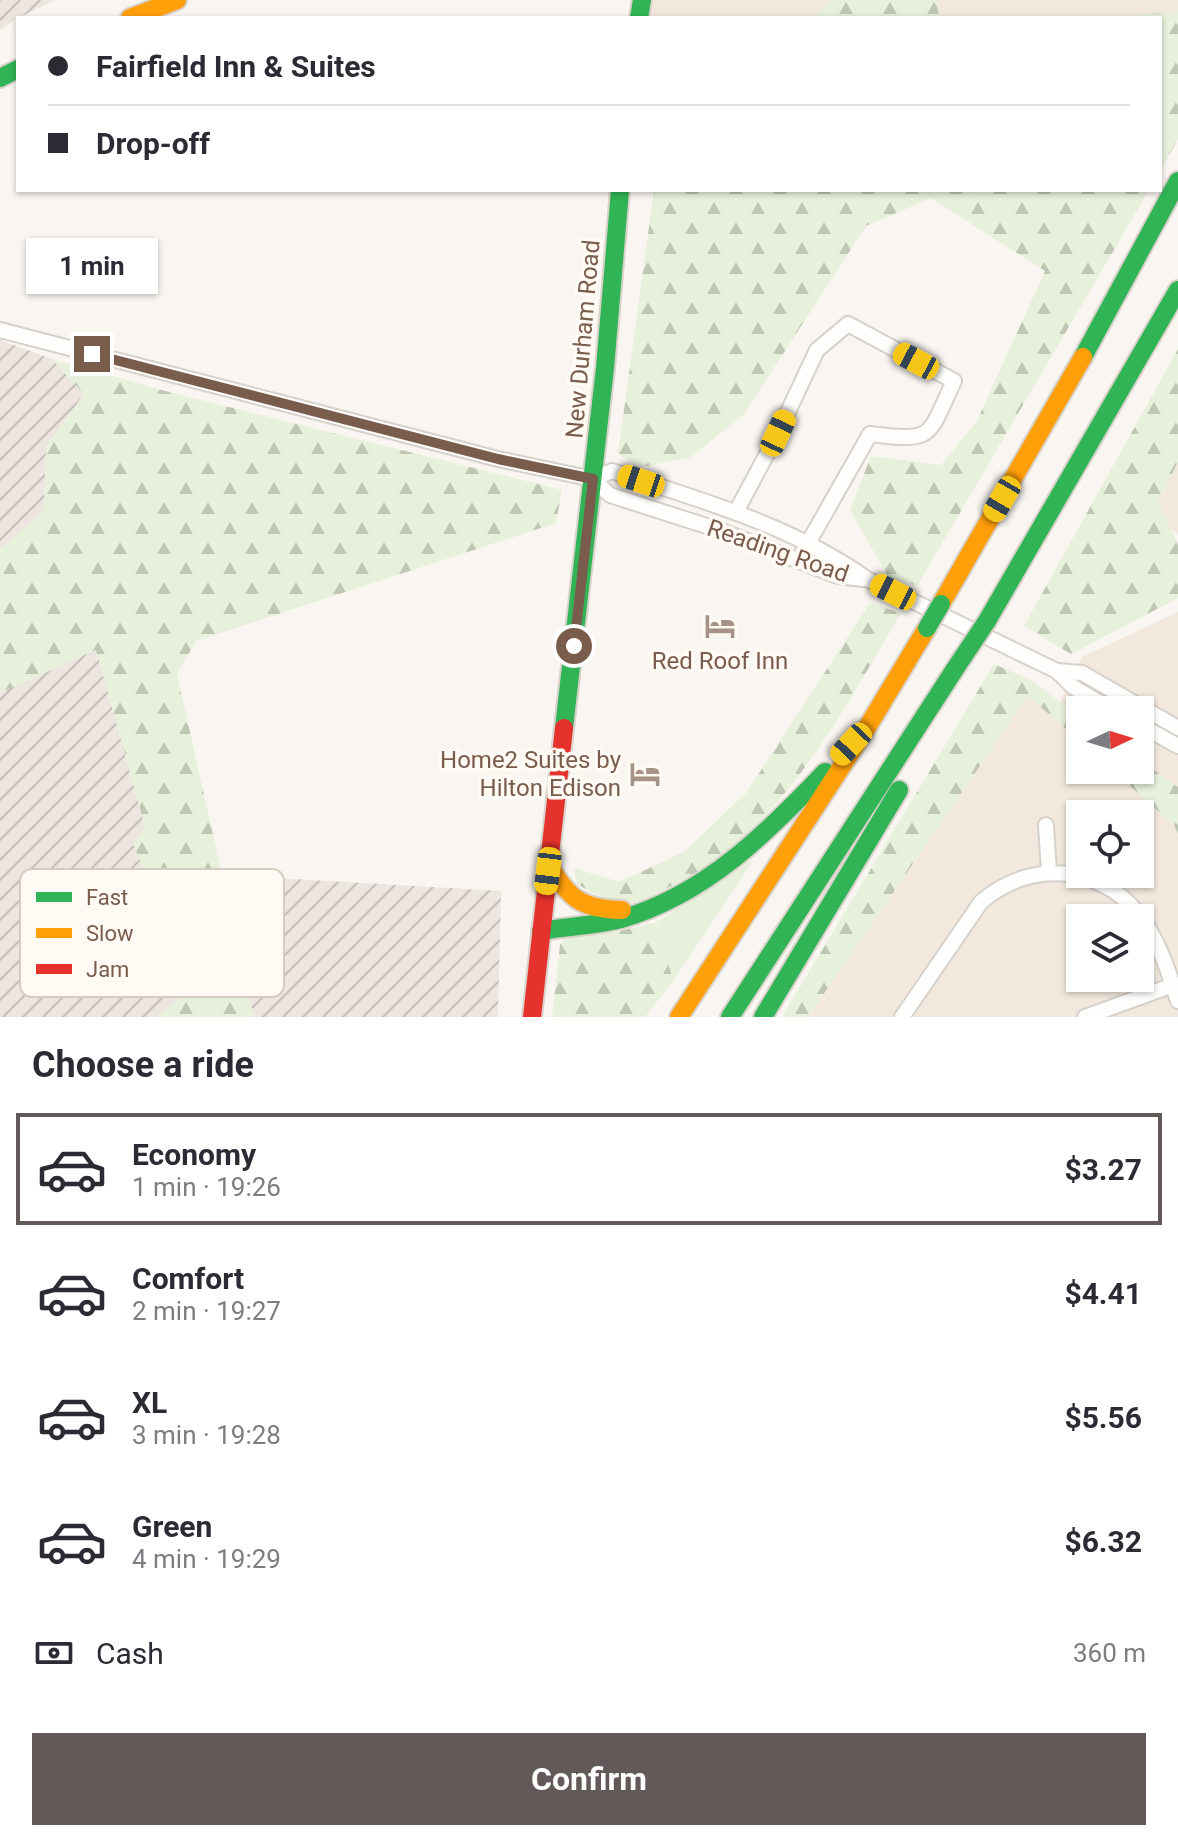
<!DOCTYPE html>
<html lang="en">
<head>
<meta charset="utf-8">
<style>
	body { margin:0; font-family:Roboto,sans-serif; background:#f2f2f3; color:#2b2b33; height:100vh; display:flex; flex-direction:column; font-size:30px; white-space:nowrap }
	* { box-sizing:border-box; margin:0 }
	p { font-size:26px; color:#7c7c81 }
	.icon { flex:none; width:44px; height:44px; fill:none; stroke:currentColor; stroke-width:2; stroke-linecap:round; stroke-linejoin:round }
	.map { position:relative; height:1017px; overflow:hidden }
	.drawer { display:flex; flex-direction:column; background:#fff; flex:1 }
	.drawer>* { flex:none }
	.banner { position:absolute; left:16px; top:16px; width:1146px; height:176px; border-radius:0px; box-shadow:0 2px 6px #0004; display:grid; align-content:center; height:176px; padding:0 32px; background:#fff }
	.needle { width:52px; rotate:86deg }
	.buttons { position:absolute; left:1066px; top:696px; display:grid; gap:16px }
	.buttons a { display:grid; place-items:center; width:88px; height:88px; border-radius:0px; background:#fff; box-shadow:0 2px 6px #0004; font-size:40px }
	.end { position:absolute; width:36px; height:36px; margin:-18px; border:10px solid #7a5c4d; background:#fff; box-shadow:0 0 0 4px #fff }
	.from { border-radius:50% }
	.bubble { position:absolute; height:56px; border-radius:0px; background:#fff; box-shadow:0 2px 6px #0004; font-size:26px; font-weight:700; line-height:56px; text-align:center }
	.car { position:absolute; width:24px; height:48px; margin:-24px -12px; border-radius:10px; box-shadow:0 0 6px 2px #0007; background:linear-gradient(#f5c518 24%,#345 0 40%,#f5c518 0 76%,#345 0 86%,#f5c518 0) }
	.banner b { display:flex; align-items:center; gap:28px; height:76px; font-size:30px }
	.banner b+b { border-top:2px solid #e1e1e2 }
	.banner i { width:20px; height:20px; background:#2b2b33 }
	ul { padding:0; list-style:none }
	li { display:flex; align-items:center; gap:24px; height:112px; margin:0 16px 12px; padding:0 16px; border:4px solid transparent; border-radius:0px }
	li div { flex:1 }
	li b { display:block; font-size:30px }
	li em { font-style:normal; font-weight:700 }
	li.current { border-color:#625958 }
	li>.icon { width:72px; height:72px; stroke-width:1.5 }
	h2 { padding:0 32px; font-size:36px; line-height:96px }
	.pay { display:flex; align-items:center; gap:20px; height:88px; padding:0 32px; font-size:30px }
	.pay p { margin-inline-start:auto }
	.action { display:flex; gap:16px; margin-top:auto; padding:16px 32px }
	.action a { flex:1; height:92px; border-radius:0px; background:#625958; color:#fff; font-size:32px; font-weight:700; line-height:92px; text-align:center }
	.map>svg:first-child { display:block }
	.residential { fill:#f2e8de; fill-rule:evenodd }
	.industrial { fill:url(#industrial-furrows) }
	.green { fill:#e7f0db }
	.forest { fill:url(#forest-firs) }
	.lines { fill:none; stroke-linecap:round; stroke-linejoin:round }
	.street-casing { stroke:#d7d1cb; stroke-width:18 }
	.fast-casing { stroke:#d9d2cb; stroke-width:22 }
	.slow-casing { stroke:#d9d2cb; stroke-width:22 }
	.jam-casing { stroke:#d9d2cb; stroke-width:22 }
	.street { stroke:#fefefd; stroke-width:14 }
	.fast { stroke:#30b455; stroke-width:18 }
	.slow { stroke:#ff9f0a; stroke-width:18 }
	.jam { stroke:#e5322d; stroke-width:18 }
	.fast-bridge-casing { stroke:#dad1cc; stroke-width:22; stroke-linecap:butt }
	.fast-bridge { stroke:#30b455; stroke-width:18 }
	.route { stroke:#7a5c4d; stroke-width:10 }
	.labels { text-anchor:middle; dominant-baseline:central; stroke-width:7; stroke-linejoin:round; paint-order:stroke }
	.street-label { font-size:24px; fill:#7a5c4d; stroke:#fffaf3 }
	.poi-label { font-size:24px; fill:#7a5c4d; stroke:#fffaf3 }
	.key { fill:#fffaf3; stroke:#d7cbc1; stroke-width:2 }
	.key-label { font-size:22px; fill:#7a5c4d }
</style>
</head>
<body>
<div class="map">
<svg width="1178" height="1017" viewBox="0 0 1178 1017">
	<defs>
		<pattern id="industrial-furrows" width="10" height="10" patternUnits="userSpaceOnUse" patternTransform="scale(2)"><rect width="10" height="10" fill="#ede5e0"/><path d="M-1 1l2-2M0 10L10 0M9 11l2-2" fill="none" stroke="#c5bdb8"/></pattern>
		<pattern id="forest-firs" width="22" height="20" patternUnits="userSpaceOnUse" patternTransform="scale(2)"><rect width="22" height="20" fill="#e7f0db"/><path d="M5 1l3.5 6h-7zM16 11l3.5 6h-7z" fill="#c0c6b4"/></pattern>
	</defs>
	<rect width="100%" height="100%" fill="#f9f5f0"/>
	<g class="residential">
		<path d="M642,0H832L811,18H639Z"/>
		<path d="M933,0H1178V9L1176,13L1141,14L1136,18H939L937,2Z"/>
		<path d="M1178,462V534L1144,510L1158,502Z"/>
		<path d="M1178,612V787L1140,760V710H1080V717L1060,703L1082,657Z"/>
		<path d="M1029,695L1080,741V770H1112L1175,826L1178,833V1017H808ZM1080,814H1140V874H1080ZM1080,918H1140V978H1080Z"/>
	</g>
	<g class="industrial">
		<path d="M0,0H55L18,18L0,30Z"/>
		<path d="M0,340L52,359L84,394L46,447L44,512L0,549Z"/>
		<path d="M96,649L145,827L222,875L501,891L498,1017H0V693Z"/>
	</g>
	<path class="green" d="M754,859L673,981L657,922Z"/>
	<g class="forest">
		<path d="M832,0H933L937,2L939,18H811Z"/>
		<path d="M1178,9V139L1160,172V18H1136L1140,14L1176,13Z"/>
		<path d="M654,190H980L981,193L1005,190H1149L917,586L888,576L850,510L871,456L941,465L977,421L1045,271L931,198L866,226L744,414L691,457L642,467L618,454Z"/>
		<path d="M1178,349V462L1158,502L1178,544V598L1071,654L1024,626Z"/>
		<path d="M52,359L165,391L562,490L556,523L196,641L177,674L222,875L219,930L256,1017H155L193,989L133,844L145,826L96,650L0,693V549L44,512L46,447L84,394Z"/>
		<path d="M870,603L901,613C841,713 782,833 671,886C660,891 644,902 632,902C609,902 594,895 576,883L574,868L619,882L684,852L746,793Z"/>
		<path d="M994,664L1031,680L1080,717V741L1028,696L808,1017H782Z"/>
		<path d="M1140,760L1178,787V833L1174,825L1112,770H1140Z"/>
		<path d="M657,922L673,981L645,1017H552L560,945L568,934L616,932Z"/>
	</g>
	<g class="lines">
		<g class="street-casing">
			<g id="street">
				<path d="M0,330L498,459L593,479"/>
				<path d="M593,479L612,471C700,500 791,525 867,579L1057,671L1073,687L1112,710"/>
				<path d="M593,479L610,495L719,530L838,576L863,579"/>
				<path d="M736,512L778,433L817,350L848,324L954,381C927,438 935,442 870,434L798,561"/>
				<path d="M1057,671L1082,673L1178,728"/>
				<path d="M1140,725L1178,746"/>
				<path d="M1046,825L1049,872"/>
				<path d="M902,1017L981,902C1034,856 1110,866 1147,926C1161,948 1170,976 1178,1001"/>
				<path d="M1085,1017L1173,985"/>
			</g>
		</g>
		<g class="fast-casing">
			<g id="fast">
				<path d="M639,18L642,0"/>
				<path d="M0,78L18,69"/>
				<path d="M1083,357L1178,181"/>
				<path d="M987,621L1178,290"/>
				<path d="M564,728L605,368L620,190"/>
				<path d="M541,931C567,926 595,926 621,919C705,895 767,833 825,772"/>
				<path d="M730,1017L955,669"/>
				<path d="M763,1017L899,790"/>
			</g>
		</g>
		<g class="slow-casing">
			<g id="slow">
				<path d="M130,18L177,0"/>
				<path d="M941,604L1083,357"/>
				<path d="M549,865C569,899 582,909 622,910"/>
				<path d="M679,1017L868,726L927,628"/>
			</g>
		</g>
		<g class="jam-casing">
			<path id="jam" d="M532,1017L564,728"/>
		</g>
		<use href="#street" class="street"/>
		<use href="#fast" class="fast"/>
		<use href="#slow" class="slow"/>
		<use href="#jam" class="jam"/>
		<g class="fast-bridge-casing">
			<g id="fast-bridge">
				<path d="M927,628L941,604"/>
				<path d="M955,669L987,621"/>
			</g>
		</g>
		<use href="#fast-bridge" class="fast-bridge"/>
	</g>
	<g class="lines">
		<path class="route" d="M92,354L498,459L593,479L574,646"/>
	</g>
	<defs>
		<g id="hotel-bare" transform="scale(2.4)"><path d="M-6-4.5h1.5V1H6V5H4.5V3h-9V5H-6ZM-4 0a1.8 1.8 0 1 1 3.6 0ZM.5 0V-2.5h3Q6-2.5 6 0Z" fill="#a69286" stroke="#fffaf3" stroke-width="2.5" paint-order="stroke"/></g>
	</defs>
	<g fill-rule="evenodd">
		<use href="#hotel-bare" x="720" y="626"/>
		<use href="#hotel-bare" x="645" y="774"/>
	</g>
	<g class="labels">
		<g class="street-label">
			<text transform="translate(583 339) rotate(-85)">New Durham Road</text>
			<text transform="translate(778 551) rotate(19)">Reading Road</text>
		</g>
		<g class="poi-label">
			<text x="720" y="661">Red Roof Inn</text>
			<text x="621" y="760" text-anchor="end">Home2 Suites by<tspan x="621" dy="28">Hilton Edison</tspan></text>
		</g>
	</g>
	<rect x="20" y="869" width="264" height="128" rx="12" class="key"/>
	<rect x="36" y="892" width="36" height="10" fill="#30b455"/>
	<rect x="36" y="928" width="36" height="10" fill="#ff9f0a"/>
	<rect x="36" y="964" width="36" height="10" fill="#e5322d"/>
	<g class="key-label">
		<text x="86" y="905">Fast</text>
		<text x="86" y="941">Slow</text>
		<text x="86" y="977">Jam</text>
	</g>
</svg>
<div class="buttons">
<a><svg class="needle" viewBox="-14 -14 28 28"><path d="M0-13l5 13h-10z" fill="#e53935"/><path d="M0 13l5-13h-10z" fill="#7c7c81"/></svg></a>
<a><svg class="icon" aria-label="locate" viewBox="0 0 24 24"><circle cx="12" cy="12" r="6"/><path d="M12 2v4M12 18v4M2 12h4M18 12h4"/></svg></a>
<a><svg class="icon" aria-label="layers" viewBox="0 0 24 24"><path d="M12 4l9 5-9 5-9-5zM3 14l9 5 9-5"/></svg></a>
</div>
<i class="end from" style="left:574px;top:646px"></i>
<i class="end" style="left:92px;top:354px"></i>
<div class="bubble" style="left:26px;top:238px;width:132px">1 min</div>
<i class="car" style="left:916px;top:361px;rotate:298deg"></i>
<i class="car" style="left:778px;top:433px;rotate:25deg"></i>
<i class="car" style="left:641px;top:481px;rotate:288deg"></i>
<i class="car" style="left:1002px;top:499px;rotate:210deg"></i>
<i class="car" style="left:893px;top:592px;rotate:297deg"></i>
<i class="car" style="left:851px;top:744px;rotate:223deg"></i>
<i class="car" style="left:548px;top:871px;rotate:187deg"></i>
<div class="banner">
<b><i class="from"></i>Fairfield Inn &amp; Suites</b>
<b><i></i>Drop-off</b>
</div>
</div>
<section class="drawer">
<h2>Choose a ride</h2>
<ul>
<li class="current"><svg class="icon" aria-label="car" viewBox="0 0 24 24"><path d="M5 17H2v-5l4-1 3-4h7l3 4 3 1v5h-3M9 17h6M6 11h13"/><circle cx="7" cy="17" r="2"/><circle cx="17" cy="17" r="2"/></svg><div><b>Economy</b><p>1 min · 19:26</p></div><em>$3.27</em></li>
<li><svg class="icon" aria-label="car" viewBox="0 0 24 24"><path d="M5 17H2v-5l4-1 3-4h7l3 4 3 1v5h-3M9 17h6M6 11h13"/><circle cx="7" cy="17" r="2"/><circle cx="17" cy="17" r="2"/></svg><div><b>Comfort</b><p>2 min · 19:27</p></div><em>$4.41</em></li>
<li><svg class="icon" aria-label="car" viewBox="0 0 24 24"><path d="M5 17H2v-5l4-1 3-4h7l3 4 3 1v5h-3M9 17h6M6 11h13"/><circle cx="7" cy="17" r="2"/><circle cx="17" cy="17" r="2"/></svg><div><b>XL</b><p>3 min · 19:28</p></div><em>$5.56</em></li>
<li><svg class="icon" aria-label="car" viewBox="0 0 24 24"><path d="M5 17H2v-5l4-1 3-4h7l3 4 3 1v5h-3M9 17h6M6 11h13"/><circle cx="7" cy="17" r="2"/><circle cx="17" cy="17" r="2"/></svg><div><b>Green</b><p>4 min · 19:29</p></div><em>$6.32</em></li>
</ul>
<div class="pay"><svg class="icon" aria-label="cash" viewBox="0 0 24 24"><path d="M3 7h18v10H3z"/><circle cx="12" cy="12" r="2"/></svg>Cash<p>360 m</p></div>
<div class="action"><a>Confirm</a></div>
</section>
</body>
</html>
